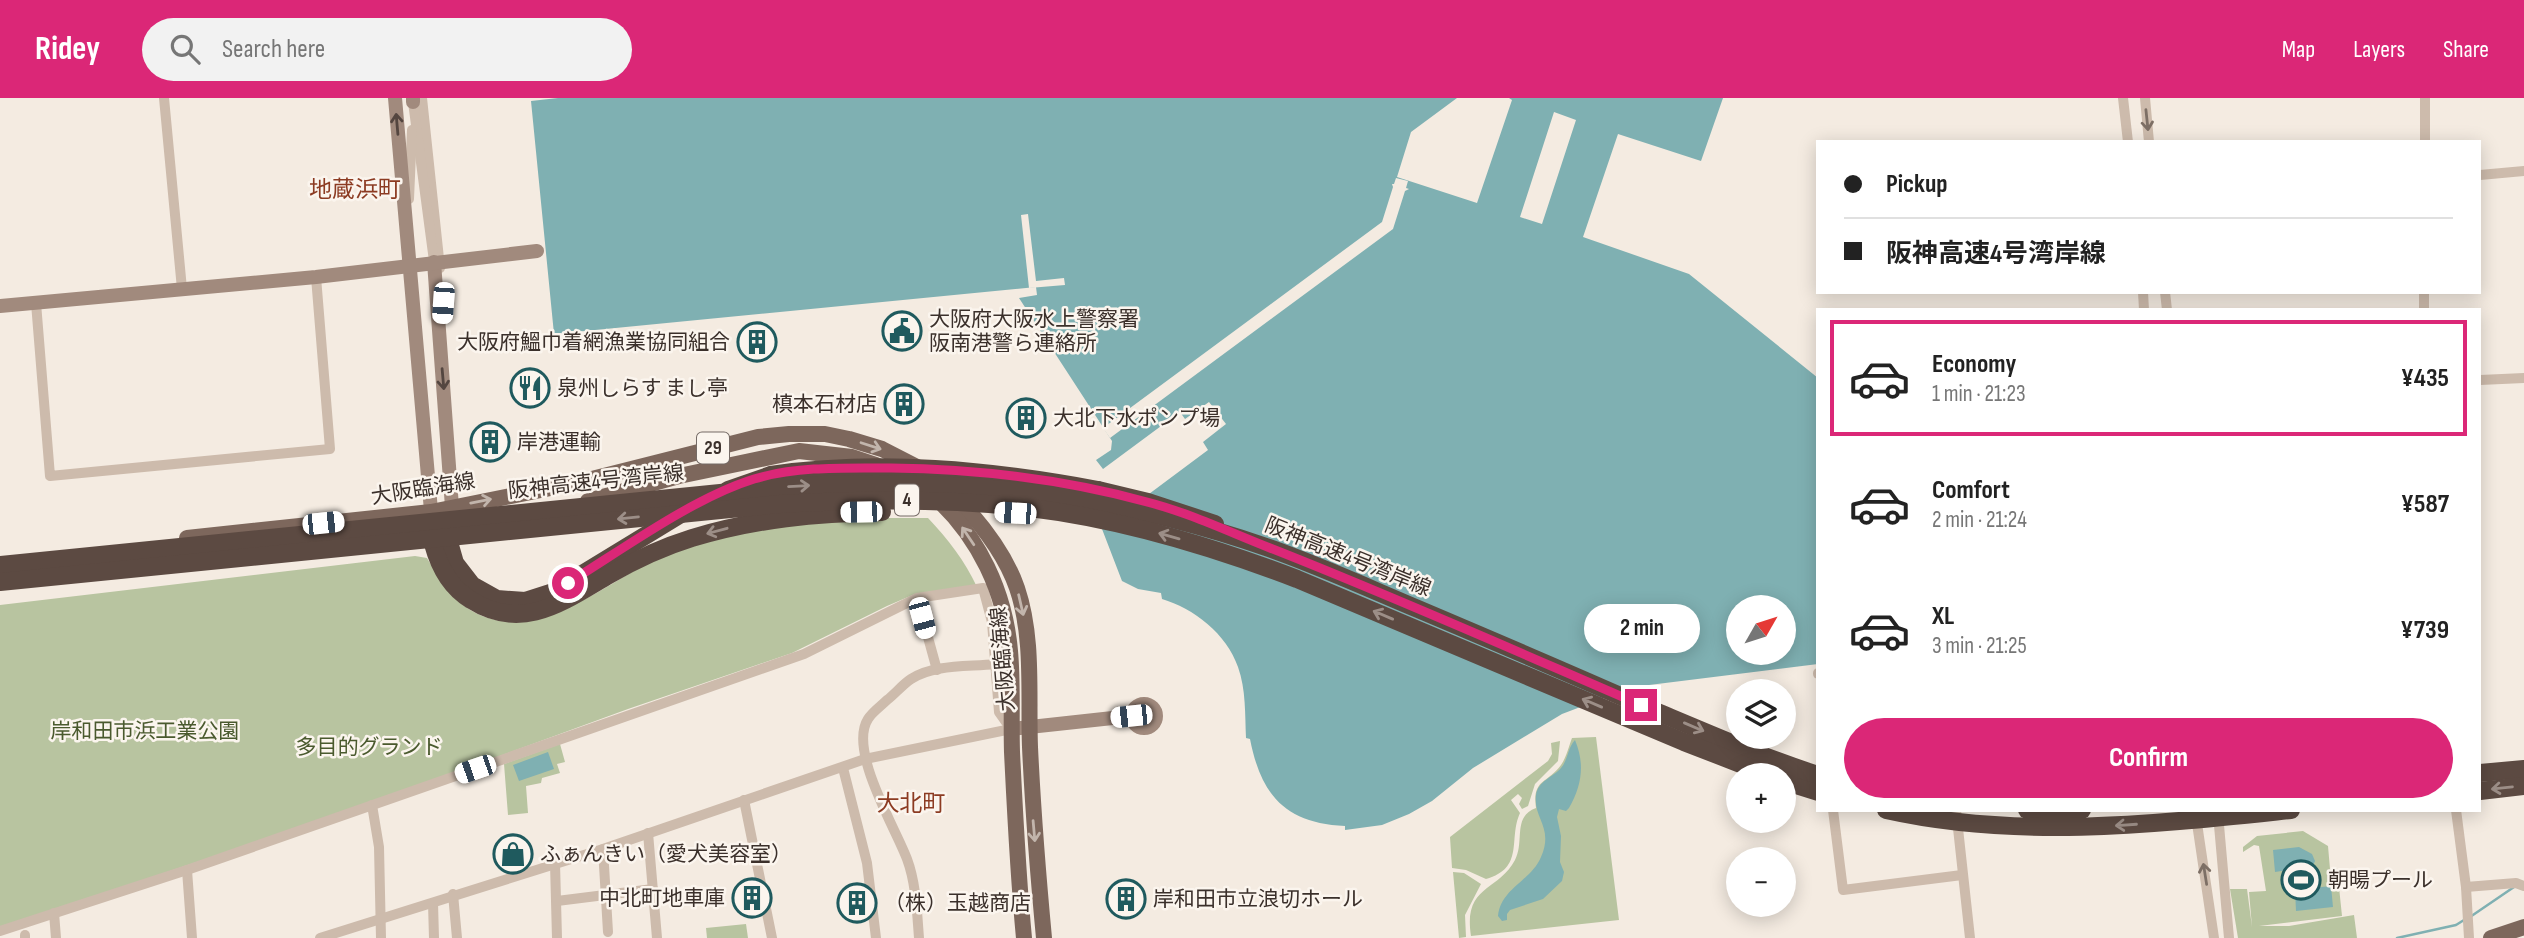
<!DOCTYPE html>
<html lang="en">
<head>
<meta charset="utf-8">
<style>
	body { margin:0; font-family:"Sofia Sans Condensed","Noto Sans JP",sans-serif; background:#f2f2f2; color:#222; height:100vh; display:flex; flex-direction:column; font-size:26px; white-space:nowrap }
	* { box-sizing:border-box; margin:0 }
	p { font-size:23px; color:#767676 }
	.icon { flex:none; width:38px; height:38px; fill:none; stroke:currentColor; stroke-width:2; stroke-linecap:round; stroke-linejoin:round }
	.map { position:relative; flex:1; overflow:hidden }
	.panel { position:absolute; left:1816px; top:210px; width:665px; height:504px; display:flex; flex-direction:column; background:#fff; border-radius:0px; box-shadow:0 4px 18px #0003 }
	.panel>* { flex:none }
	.hud { position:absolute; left:1816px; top:42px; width:665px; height:154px; border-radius:0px; box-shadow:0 4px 18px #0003; display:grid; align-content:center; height:154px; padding:0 28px; background:#fff }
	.needle { width:46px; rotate:51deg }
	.fabs { position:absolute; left:1726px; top:497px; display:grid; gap:14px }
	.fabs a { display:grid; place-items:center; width:70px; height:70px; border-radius:50%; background:#fff; box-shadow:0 4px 18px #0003; font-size:35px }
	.end { position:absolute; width:32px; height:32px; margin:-16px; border:9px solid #db2777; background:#fff; box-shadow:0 0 0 4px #fff }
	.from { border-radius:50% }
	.bubble { position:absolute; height:49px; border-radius:24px; background:#fff; box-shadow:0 4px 18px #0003; font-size:23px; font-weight:700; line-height:49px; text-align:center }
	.car { position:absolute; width:21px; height:42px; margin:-21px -10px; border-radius:9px; box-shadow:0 0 5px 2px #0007; background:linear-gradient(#fff 24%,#345 0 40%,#fff 0 76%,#345 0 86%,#fff 0) }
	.hud b { display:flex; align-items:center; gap:24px; height:66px; font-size:26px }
	.hud b+b { border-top:2px solid #e0e0e0 }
	.hud i { width:18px; height:18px; background:#222 }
	ul { padding:12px 0 0; list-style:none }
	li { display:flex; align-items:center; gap:21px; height:116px; margin:0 14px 10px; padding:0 14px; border:4px solid transparent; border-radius:0px }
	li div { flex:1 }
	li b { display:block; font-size:26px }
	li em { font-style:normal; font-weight:700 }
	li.current { border-color:#db2777 }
	li>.icon { width:63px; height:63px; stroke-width:1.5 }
	.primary-button { display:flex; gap:14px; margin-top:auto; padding:14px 28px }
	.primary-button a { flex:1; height:80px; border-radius:42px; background:#db2777; color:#fff; font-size:28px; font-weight:700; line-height:80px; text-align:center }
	header { display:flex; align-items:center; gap:42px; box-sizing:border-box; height:98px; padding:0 35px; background:#db2777; color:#fff }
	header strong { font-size:33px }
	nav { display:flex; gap:38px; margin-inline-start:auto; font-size:24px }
	.search { width:490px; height:63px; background:#f2f2f2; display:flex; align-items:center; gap:18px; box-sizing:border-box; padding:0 24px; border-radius:38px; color:#767676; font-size:26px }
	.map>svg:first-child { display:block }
	.green { fill:#b8c4a0 }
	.water { fill:#7fb0b2; fill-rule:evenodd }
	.pier { fill:#f4ebe1 }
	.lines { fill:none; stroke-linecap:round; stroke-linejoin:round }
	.stream { stroke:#7fb0b2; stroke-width:2.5 }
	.street { stroke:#cdbbac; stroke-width:10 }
	.secondary { stroke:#a18a7d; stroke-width:14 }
	.primary { stroke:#7d675c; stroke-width:16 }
	.highway { stroke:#5c4a42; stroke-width:18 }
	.highway-bridge { stroke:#5c4a42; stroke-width:18 }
	.oneway { stroke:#7d6f65 }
	.oneway2 { stroke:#544640 }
	.oneway3 { stroke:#c2b5ac }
	.oneway4 { stroke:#9c8e87 }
	.route { stroke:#db2777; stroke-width:9 }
	.labels { text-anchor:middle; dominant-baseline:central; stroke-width:5; stroke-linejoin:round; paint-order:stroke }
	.shield { fill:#fbf5ee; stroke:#756b66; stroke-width:2 }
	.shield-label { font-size:19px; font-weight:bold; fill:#3b302b }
	.poi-label { font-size:21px; fill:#3b302b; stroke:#fbf5ee; text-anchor:start }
	.street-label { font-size:21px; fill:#3b302b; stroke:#fbf5ee }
	.park-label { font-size:21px; fill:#4a5a2e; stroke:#fbf5ee }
	.neighbourhood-label { font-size:23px; fill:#8c3b22; stroke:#fbf5ee }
</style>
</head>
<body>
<header>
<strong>Ridey</strong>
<div class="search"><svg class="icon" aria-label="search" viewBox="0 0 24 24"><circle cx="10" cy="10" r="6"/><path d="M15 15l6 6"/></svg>Search here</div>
<nav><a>Map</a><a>Layers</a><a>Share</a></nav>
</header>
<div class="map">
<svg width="2524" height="840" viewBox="0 0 2524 840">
	<rect width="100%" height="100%" fill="#f4ebe1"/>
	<g class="green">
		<path d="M871,420H928C948,441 965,463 977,489L915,496L887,508L792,555L628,611L355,711L0,830V507L415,458L427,460C436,475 445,492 458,503C523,558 599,489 657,460C674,452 695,446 713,441C764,426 819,425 871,420Z"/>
		<path d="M1596,639L1619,822L1471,838C1463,787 1498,794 1515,762C1525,743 1512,719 1536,710C1532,681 1547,686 1561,667C1566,660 1569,648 1572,640Z"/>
		<path d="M1560,643L1558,663L1535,686L1528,708L1522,711L1519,706L1522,700L1518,696L1511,702L1520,715C1508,741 1525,770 1486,781L1466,772L1452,770L1450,739L1548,663L1552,656L1551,645Z"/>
		<path d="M560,646L565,664L557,666L560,675L542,680L541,685L526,688L528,715L508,717L504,666Z"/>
		<path d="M2303,733L2328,748L2330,771L2337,770L2342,818L2259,828H2289L2354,817L2357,840H2238L2230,791H2247L2252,829L2249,794L2266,793L2259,748L2254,747L2243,754V749L2257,738Z"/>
		<path d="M1453,774L1464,775L1481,786L1465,817L1466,839L1459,840Z"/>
		<path d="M746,826L748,840H707L706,830Z"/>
	</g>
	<g class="water">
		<path d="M558,0H1457L1411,34L1397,79L1477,105L1512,2L1509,0H1723L1701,63L1618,36L1583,139L1689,176L1818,280V566L1633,589L1562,616L1473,670L1432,703L1409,716L1382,727L1345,732V728C1285,725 1261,697 1250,641L1246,640C1245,617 1246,591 1238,569C1227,536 1193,510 1162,501L1161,495L1138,491L1122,483L1102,431L1208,352L1203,344L1226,326L1209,304L1185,321L1180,314L1103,371L1096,362L1111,352L1112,343L1019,200L1037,197L1036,189L554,236L531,3ZM1554,14L1576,22L1542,126L1520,119ZM1738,509H1783V555H1738Z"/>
		<path d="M1575,642C1585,666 1582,687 1569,710L1566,713L1559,711L1557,719L1561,738L1560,764L1564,774L1562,783L1543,801L1510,812L1507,816V822L1502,823L1498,818C1501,790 1531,783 1541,759C1554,729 1533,721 1536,697C1538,683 1553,679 1561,670C1568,662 1568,649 1575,642Z"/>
		<path d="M548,654L554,671L519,683L513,667Z"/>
		<path d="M2299,749L2312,756L2315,763L2313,768L2275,774L2273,752Z"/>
		<path d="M2331,788L2333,809L2296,813L2295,792Z"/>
	</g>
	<g class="pier">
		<path d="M1396,80L1408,83L1406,90L1409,91L1405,93L1393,131L1110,340L1103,330L1382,124L1393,89L1392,86H1394Z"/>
		<path d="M1028,116L1036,183L1064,180L1065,187L1029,190L1021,117Z"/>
	</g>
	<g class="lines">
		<g class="stream">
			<path d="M2470,819L2514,789"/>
			<path d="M2397,840L2456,827L2464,822"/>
		</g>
		<g class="street">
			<path d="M164,0L182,191"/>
			<path d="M422,0L440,170"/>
			<path d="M2123,0L2128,44"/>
			<path d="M2145,0L2149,44"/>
			<path d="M413,4L434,163"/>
			<path d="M2425,44V0"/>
			<path d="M2480,77L2524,73"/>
			<path d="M409,101L412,32"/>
			<path d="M2143,194L2144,212"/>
			<path d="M2165,194L2167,212"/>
			<path d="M36,205L50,378L330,351L316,179"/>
			<path d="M2424,212V194"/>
			<path d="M2480,282L2524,280"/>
			<path d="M918,503L937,572"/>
			<path d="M1818,575V576"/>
			<path d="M843,670L867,765L876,840"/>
			<path d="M744,702L772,840"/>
			<path d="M372,707L379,749L381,840"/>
			<path d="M1833,712L1843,792L1962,777"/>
			<path d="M1956,712L1970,840"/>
			<path d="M2195,712L2214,840"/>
			<path d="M2456,712L2466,789L2469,840"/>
			<path d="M2218,716L2229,840"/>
			<path d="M648,735L657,840"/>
			<path d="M603,751L608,834"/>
			<path d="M555,765L557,840"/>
			<path d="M187,772L192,840"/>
			<path d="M2466,789L2516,785L2524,788"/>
			<path d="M453,796L457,840"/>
			<path d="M557,803L653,791"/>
			<path d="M433,805L434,840"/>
			<path d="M54,815L56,840"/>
			<path d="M0,833L187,772L804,556L917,500L983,490L992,524L999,614L1011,631L865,661L603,751L320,840"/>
			<path d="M25,837V840"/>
			<path d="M919,840C917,814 916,785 907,761C895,729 848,652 868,621C872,614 881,608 887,602C895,596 902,587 911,581C934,566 968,569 995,566"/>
		</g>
		<g class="secondary">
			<path d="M395,0L432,424"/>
			<path d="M413,0V4"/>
			<path d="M434,164L452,409L451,421"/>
			<path d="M0,208L316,179L537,153"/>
			<circle cx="1144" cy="618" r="12"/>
			<path d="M1011,631L1131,618"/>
		</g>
		<g class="primary">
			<path d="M955,398C980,424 1005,455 1017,490C1034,540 1028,597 1030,649C1033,713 1038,776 1044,840"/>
			<path d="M935,399C979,439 1005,494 1010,553C1013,586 1011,621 1012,654C1015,716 1018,778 1024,840"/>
			<path d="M588,403L679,378L799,353L852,359L876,367"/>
			<path d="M187,440L431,414L580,384L758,339L789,336H825L849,341L882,351L921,371"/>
			<path d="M2491,840L2524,829"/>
		</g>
		<g class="highway">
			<path d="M728,392L771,377"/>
			<path d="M1098,392L1148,404L1215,426"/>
			<path d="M449,444L455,465L472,487L497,501L525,503L553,494L684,414"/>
			<path d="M433,446C439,468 451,490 471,502C523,535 564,503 609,477C635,462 663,449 692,440C755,421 816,415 882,414"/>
			<path d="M2480,675L2524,671"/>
			<path d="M1783,683L1818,694"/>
			<path d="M2480,693L2524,688"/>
			<path d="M2027,712H2082"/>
		</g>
		<g class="highway-bridge">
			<path d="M771,377C879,361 991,372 1098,392"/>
			<path d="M0,467L780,389C949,379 1105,393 1266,449C1318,467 1368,490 1418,511C1496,544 1573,577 1650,611C1706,634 1761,659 1818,677"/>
			<path d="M0,484L780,406C863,401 947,400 1030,410C1122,421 1211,448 1297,481L1684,644L1769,677"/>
			<path d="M1886,712C2020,742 2157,726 2291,712"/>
		</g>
	</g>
	<defs><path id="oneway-shaft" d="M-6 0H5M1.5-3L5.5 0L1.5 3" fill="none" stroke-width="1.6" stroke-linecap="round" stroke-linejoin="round" transform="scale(1.75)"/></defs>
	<g class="oneway">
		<use href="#oneway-shaft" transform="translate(2147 22) rotate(84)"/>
		<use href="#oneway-shaft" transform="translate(2205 776) rotate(-99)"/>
	</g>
	<g class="oneway2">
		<use href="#oneway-shaft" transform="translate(397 26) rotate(-95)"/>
		<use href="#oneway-shaft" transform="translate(443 281) rotate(85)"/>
	</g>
	<g class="oneway3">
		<use href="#oneway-shaft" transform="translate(871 348) rotate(18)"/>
		<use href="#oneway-shaft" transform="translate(481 403) rotate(-11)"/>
		<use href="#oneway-shaft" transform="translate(968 438) rotate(-124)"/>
		<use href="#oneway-shaft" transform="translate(1021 507) rotate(77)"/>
		<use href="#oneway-shaft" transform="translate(1034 733) rotate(85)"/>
	</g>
	<g class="oneway4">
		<use href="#oneway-shaft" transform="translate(799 388) rotate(-3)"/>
		<use href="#oneway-shaft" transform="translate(628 420) rotate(174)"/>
		<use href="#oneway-shaft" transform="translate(717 433) rotate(165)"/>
		<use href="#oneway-shaft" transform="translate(1169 438) rotate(-164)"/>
		<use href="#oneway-shaft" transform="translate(1383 517) rotate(-157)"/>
		<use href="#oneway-shaft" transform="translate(1592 605) rotate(-157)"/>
		<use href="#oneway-shaft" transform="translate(1694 629) rotate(23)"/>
		<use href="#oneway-shaft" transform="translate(2502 690) rotate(174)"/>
		<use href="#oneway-shaft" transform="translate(2126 727) rotate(176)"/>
	</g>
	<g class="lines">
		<path class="route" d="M568,485C623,451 693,400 754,381C797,368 846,370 891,370C977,371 1063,381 1147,404C1190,415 1229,434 1270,450C1395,499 1518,554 1641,607"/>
	</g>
	<defs>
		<g id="civic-ring" transform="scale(2.0125)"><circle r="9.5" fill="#fbf5ee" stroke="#1f5a5e" stroke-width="1.5"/><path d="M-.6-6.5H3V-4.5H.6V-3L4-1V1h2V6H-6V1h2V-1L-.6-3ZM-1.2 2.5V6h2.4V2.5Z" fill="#1f5a5e"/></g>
		<g id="building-ring" transform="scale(2.0125)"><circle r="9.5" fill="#fbf5ee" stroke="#1f5a5e" stroke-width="1.5"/><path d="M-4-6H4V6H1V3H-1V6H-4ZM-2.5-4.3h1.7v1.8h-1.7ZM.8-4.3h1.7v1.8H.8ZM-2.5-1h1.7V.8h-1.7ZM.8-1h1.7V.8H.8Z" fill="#1f5a5e"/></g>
		<g id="restaurant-ring" transform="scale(2.0125)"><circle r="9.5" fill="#fbf5ee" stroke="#1f5a5e" stroke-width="1.5"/><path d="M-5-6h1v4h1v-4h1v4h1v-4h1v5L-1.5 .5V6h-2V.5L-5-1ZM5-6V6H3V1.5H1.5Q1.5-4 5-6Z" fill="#1f5a5e"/></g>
		<g id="shop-ring" transform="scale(2.0125)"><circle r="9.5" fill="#fbf5ee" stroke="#1f5a5e" stroke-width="1.5"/><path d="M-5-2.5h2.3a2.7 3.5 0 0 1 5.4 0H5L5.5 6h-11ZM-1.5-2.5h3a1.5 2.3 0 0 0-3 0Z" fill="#1f5a5e"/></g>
		<g id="stadium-ring" transform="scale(2.0125)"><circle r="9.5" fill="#fbf5ee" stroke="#1f5a5e" stroke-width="1.5"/><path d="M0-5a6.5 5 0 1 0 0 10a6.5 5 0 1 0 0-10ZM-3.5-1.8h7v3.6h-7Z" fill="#1f5a5e"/></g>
	</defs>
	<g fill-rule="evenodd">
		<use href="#civic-ring" x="902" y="233"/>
		<use href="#building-ring" x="757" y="244"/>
		<use href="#restaurant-ring" x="530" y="290"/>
		<use href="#building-ring" x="904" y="306"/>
		<use href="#building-ring" x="1026" y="320"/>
		<use href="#building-ring" x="490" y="344"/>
		<use href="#shop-ring" x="513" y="756"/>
		<use href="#stadium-ring" x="2301" y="782"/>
		<use href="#building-ring" x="752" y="800"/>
		<use href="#building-ring" x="1126" y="801"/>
		<use href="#building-ring" x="857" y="805"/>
	</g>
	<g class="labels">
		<g class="shield">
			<rect x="697" y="334.5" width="32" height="31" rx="5"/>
			<rect x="895" y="386.5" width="24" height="31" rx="5"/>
		</g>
		<g class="shield-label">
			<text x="713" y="350">29</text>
			<text x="907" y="402">4</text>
		</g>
		<g class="poi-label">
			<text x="929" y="221">大阪府大阪水上警察署<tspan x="929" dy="24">阪南港警ら連絡所</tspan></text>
			<text x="730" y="244" text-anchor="end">大阪府鰮巾着網漁業協同組合</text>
			<text x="557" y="290">泉州しらす まし亭</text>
			<text x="877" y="306" text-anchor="end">槙本石材店</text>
			<text x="1053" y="320">大北下水ポンプ場</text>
			<text x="517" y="344">岸港運輸</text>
			<text x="540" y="756">ふぁんきい（愛犬美容室）</text>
			<text x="2328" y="782">朝暘プール</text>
			<text x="725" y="800" text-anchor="end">中北町地車庫</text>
			<text x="1153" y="801">岸和田市立浪切ホール</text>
			<text x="884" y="805">（株）玉越商店</text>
		</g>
		<g class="street-label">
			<text transform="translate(596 384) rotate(-6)">阪神高速4号湾岸線</text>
			<text transform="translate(423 391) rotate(-9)">大阪臨海線</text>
			<text transform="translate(1348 459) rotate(22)">阪神高速4号湾岸線</text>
			<text transform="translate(1003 561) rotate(-95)">大阪臨海線</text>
		</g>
		<g class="park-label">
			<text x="145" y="633">岸和田市浜工業公園</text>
			<text x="369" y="649">多目的グランド</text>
		</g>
		<g class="neighbourhood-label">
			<text x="355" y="92">地蔵浜町</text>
			<text x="911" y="706">大北町</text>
		</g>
	</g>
</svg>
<div class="fabs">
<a><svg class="needle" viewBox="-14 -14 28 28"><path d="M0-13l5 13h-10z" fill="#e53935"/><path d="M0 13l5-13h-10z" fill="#767676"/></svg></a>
<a><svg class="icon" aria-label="layers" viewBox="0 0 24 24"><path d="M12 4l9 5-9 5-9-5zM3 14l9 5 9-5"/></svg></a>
<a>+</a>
<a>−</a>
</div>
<i class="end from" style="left:568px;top:485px"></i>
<i class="end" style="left:1641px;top:607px"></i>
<div class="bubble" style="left:1584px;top:506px;width:116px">2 min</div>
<i class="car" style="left:443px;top:205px;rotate:184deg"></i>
<i class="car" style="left:861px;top:414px;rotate:269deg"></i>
<i class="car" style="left:1015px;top:415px;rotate:274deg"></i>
<i class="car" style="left:323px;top:425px;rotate:84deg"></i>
<i class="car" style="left:922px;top:520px;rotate:165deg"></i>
<i class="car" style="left:1131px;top:618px;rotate:264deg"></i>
<i class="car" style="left:475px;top:671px;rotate:251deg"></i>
<div class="hud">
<b><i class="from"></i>Pickup</b>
<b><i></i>阪神高速4号湾岸線</b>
</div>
<section class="panel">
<ul>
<li class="current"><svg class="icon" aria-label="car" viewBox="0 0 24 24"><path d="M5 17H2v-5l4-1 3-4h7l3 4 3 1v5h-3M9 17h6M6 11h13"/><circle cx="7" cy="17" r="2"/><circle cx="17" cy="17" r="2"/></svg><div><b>Economy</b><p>1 min · 21:23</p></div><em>¥435</em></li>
<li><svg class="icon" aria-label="car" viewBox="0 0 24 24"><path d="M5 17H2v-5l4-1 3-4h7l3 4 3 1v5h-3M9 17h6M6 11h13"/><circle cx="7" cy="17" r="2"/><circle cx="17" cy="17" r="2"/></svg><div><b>Comfort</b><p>2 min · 21:24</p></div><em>¥587</em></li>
<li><svg class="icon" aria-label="car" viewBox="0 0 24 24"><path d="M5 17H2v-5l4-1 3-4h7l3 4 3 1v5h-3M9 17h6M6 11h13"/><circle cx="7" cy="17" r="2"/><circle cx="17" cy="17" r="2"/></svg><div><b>XL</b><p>3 min · 21:25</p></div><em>¥739</em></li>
</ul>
<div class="primary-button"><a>Confirm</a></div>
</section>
</div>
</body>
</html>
